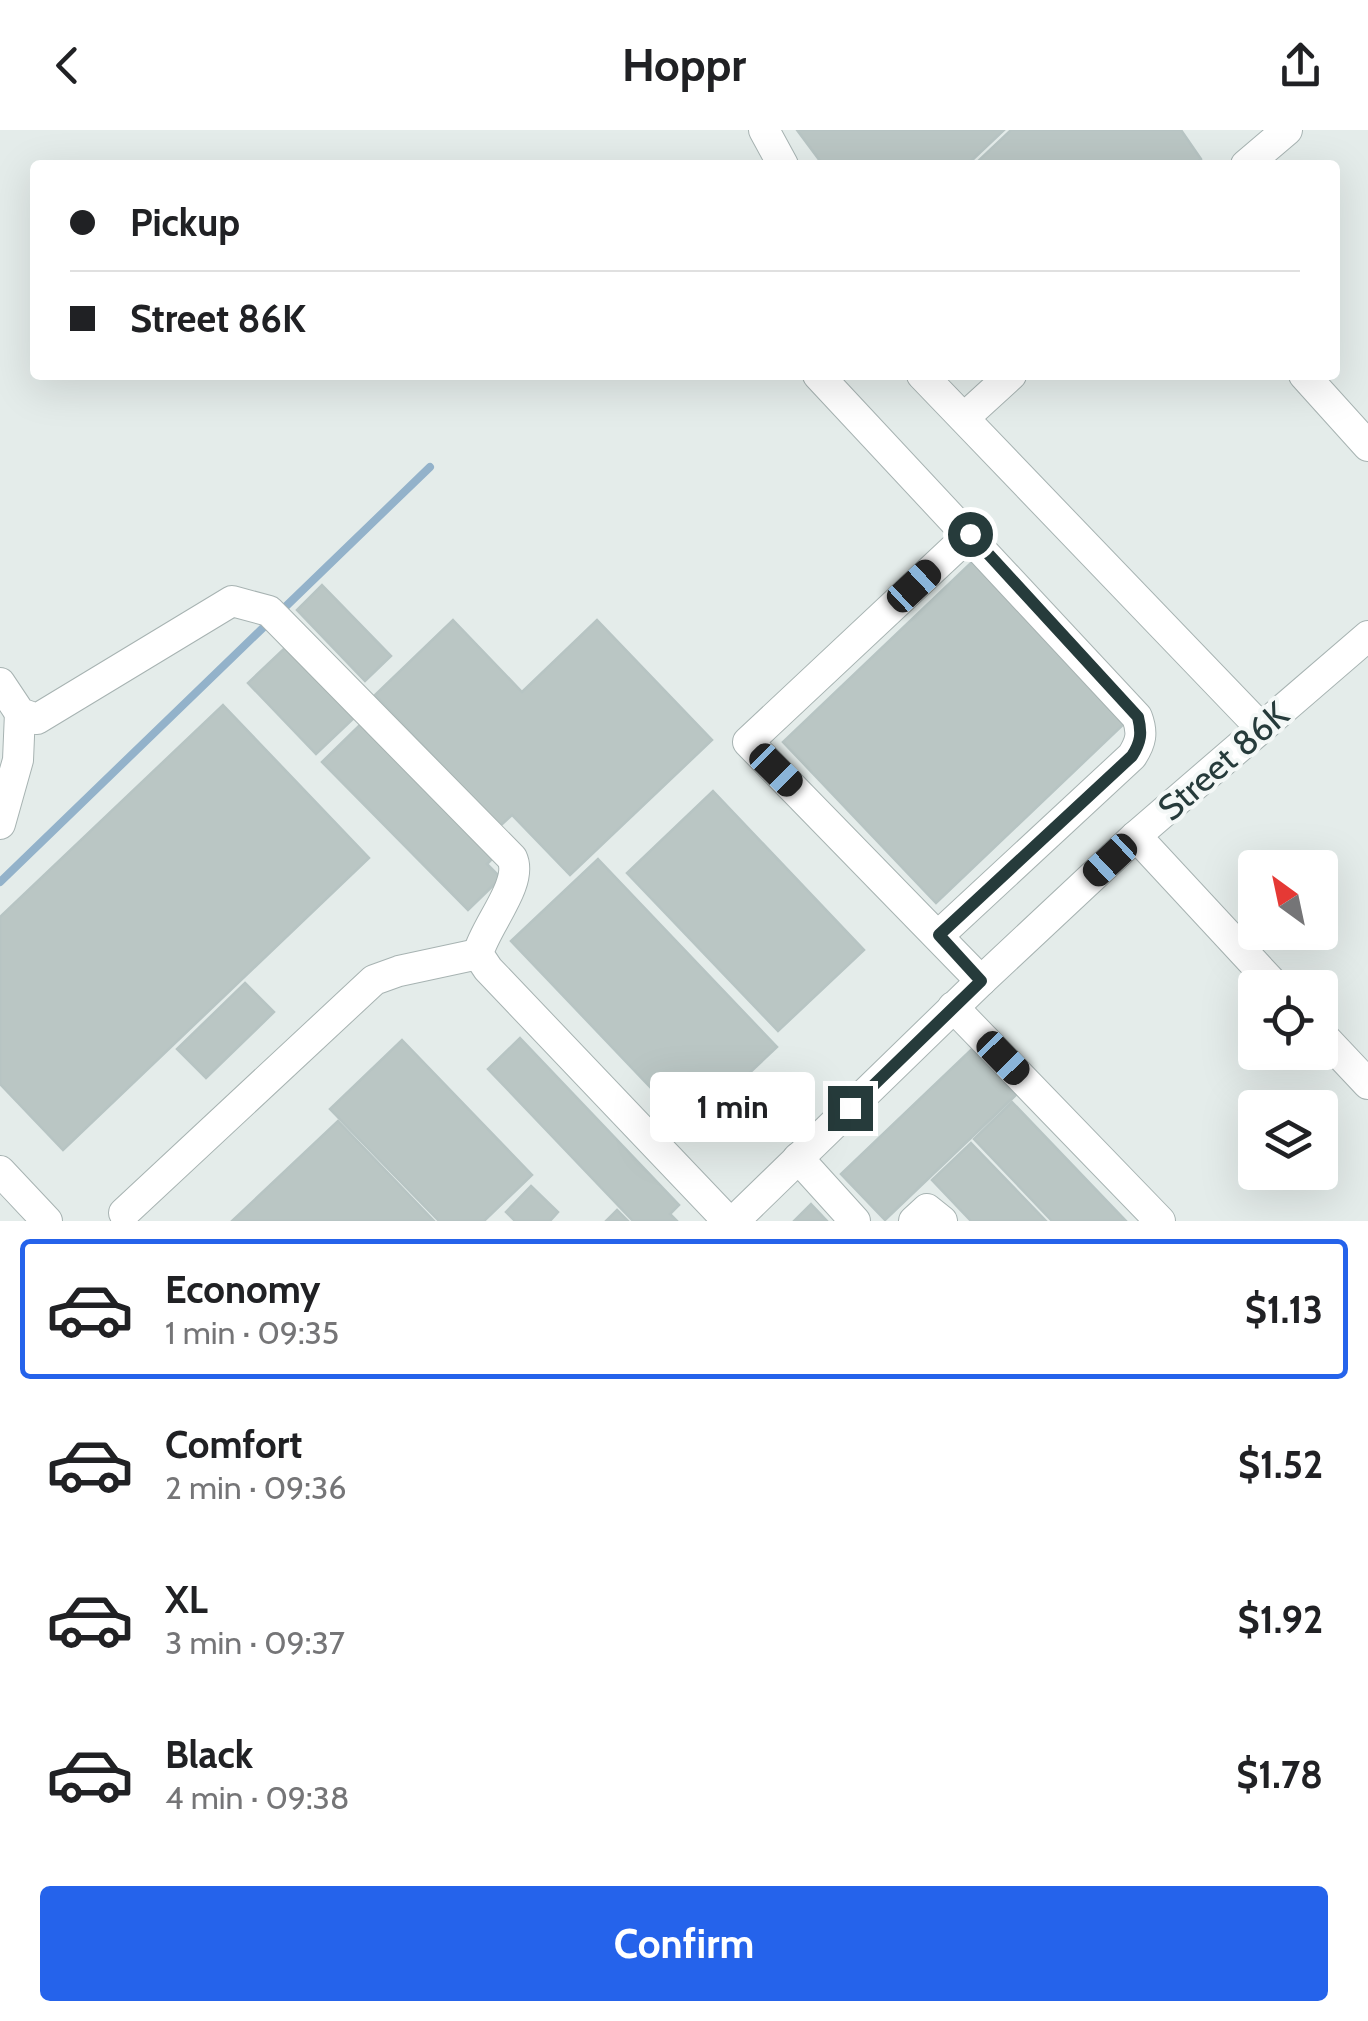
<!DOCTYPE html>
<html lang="en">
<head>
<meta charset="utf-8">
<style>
	body { margin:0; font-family:Cabin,sans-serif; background:#f6f6f6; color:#202124; height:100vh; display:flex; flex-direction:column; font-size:38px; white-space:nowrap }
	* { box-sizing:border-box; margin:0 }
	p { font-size:32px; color:#757577 }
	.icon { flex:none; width:55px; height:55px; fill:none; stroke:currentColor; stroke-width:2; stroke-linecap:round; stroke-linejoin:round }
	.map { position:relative; height:1091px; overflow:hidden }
	.side { display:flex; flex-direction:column; background:#fff; flex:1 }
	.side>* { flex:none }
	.banner { position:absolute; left:30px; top:30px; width:1310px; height:220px; border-radius:10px; box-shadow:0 10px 40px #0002; display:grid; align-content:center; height:220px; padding:0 40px; background:#fff }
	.needle { width:65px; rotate:327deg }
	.buttons { position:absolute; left:1238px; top:720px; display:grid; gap:20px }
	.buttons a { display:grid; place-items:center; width:100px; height:100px; border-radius:10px; background:#fff; box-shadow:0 10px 40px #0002; font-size:50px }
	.end { position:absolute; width:45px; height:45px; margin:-22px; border:12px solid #263b3b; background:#fff; box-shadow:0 0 0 5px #fff }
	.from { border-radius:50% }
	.bubble { position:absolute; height:70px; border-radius:10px; background:#fff; box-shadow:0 10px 40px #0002; font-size:32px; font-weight:800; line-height:70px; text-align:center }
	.car { position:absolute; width:30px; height:60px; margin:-30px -15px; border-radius:12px; box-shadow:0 0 8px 2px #0007; background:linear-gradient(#222 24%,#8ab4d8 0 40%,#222 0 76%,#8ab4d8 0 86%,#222 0) }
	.banner b { display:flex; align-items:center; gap:35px; height:95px; font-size:38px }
	.banner b+b { border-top:2px solid #e0e0e0 }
	.banner i { width:25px; height:25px; background:#202124 }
	ul { padding:18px 0 0; list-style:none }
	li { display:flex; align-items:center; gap:30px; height:140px; margin:0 20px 15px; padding:0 20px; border:5px solid transparent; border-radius:10px }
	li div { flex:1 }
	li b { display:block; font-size:38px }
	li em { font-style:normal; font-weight:800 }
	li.selected { border-color:#2563eb }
	li>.icon { width:90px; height:90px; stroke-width:1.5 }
	.button { display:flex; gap:20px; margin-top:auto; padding:20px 40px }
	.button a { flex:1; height:115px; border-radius:10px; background:#2563eb; color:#fff; font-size:40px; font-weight:800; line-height:115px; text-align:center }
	header { display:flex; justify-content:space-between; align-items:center; height:130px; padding:0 40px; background:#fff; font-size:45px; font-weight:800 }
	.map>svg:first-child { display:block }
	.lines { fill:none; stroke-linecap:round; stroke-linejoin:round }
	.stream { stroke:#93b2ca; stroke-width:8 }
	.building { fill:#bac6c4; stroke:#b7c4c3; stroke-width:2.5 }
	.minor-casing { stroke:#a7b3b2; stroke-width:32 }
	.minor { stroke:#fff; stroke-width:30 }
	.route { stroke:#263b3b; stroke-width:12 }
	.labels { text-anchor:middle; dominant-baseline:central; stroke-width:8; stroke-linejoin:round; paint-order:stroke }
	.street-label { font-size:35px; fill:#263b3b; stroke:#f4f8f7 }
</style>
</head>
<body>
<header><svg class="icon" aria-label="back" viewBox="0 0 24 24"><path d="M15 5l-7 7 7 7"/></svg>Hoppr<svg class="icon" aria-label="share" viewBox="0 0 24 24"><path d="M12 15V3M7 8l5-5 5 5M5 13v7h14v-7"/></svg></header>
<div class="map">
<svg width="1368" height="1091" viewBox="0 0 1368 1091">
	<rect width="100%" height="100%" fill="#e4ecea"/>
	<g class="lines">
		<g class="stream">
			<path d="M280,482L430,337"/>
			<path d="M0,752L270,491"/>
		</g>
	</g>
	<g class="building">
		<path d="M797,0H1004L967,35H823Z"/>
		<path d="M1011,0H1181L1201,29L1194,35H974Z"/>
		<path d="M974,430L1128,590L936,773L783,612Z"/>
		<path d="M322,455L391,526L365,551L297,480Z"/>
		<path d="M453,490L522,562L597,490L712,610L570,745L512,685L500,696L375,565Z"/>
		<path d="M287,516L355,587L316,624L248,553Z"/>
		<path d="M223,575L369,728L63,1020L0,954V787Z"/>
		<path d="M366,589L498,723L487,734L501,748L468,780L322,632Z"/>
		<path d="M713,661L864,820L778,901L627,743Z"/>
		<path d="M598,729L777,917L690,999L511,811Z"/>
		<path d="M245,853L274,882L206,948L177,919Z"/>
		<path d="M520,908L679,1075L670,1084L677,1091H633L488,939Z"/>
		<path d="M402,910L532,1045L484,1091H439L330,979Z"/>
		<path d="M972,919L1016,965L885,1090L841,1044Z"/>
		<path d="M1012,972L1126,1091H1052L974,1009Z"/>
		<path d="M338,991L434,1091H232Z"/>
		<path d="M971,1013L1046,1091H971L932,1050Z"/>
		<path d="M531,1056L558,1082L550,1091H515L506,1082Z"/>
		<path d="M811,1074L827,1091H794Z"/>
		<path d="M617,1080L628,1091H606Z"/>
	</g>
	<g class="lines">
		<g class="minor-casing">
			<g id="minor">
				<path d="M764,0L783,35"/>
				<path d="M1246,35L1287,0"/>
				<path d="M818,245L1137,587C1143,603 1141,612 1132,626L939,805"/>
				<path d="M922,245L1261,598"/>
				<path d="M1304,245L1368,316"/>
				<path d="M964,288L1011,245"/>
				<path d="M970,404L748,612L981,851"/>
				<path d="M0,553L20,583L37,589L232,471L269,481L512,728C524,753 485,796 478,824L488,839L728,1091"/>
				<path d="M0,694L18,630L20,583"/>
				<path d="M1136,706L1277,858"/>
				<path d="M953,877L1160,1091"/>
				<path d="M1320,903L1368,954"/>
				<path d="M798,1028L855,1091"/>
				<path d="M0,1041L47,1091"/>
				<path d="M124,1083L374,850L399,841L478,824"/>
				<path d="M734,1091L981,851L1136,706L1368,506"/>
				<path d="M914,1091L927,1079L942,1091"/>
			</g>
		</g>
		<use href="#minor" class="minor"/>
	</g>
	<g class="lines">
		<path class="route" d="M850,978L981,851L939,805L1132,626C1141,612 1142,603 1138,587L970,404"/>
	</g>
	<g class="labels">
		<g class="street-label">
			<text transform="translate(1223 631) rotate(-41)">Street 86K</text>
		</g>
	</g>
</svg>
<div class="buttons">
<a><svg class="needle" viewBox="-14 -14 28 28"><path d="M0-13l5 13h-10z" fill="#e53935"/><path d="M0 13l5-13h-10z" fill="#757577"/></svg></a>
<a><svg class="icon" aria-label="locate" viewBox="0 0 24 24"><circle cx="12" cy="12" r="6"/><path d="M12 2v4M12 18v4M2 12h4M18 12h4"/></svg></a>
<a><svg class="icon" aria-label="layers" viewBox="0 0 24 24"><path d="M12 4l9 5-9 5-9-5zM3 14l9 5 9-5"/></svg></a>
</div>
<i class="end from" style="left:970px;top:404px"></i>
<i class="end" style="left:850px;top:978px"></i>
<div class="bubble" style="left:650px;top:942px;width:165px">1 min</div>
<i class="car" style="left:914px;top:456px;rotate:47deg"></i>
<i class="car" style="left:776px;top:640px;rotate:135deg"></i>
<i class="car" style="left:1110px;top:730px;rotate:227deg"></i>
<i class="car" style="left:1003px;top:928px;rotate:136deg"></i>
<div class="banner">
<b><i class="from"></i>Pickup</b>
<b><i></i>Street 86K</b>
</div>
</div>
<section class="side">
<ul>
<li class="selected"><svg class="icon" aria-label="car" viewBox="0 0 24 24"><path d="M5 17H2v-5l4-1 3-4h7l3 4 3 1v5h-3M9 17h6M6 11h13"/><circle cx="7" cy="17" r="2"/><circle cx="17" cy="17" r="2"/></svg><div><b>Economy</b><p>1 min · 09:35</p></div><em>$1.13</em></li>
<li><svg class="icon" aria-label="car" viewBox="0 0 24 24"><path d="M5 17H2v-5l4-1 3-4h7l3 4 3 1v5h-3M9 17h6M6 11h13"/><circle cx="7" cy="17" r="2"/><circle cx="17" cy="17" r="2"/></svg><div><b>Comfort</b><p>2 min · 09:36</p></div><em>$1.52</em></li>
<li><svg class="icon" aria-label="car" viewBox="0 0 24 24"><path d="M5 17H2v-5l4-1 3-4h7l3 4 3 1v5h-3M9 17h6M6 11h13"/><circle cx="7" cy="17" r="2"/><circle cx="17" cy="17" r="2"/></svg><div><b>XL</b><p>3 min · 09:37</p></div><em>$1.92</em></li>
<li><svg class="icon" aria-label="car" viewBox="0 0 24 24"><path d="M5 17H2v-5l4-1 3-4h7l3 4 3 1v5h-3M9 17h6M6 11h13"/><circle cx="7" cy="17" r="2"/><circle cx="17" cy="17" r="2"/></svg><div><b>Black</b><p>4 min · 09:38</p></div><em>$1.78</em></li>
</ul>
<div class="button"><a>Confirm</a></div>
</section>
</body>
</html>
